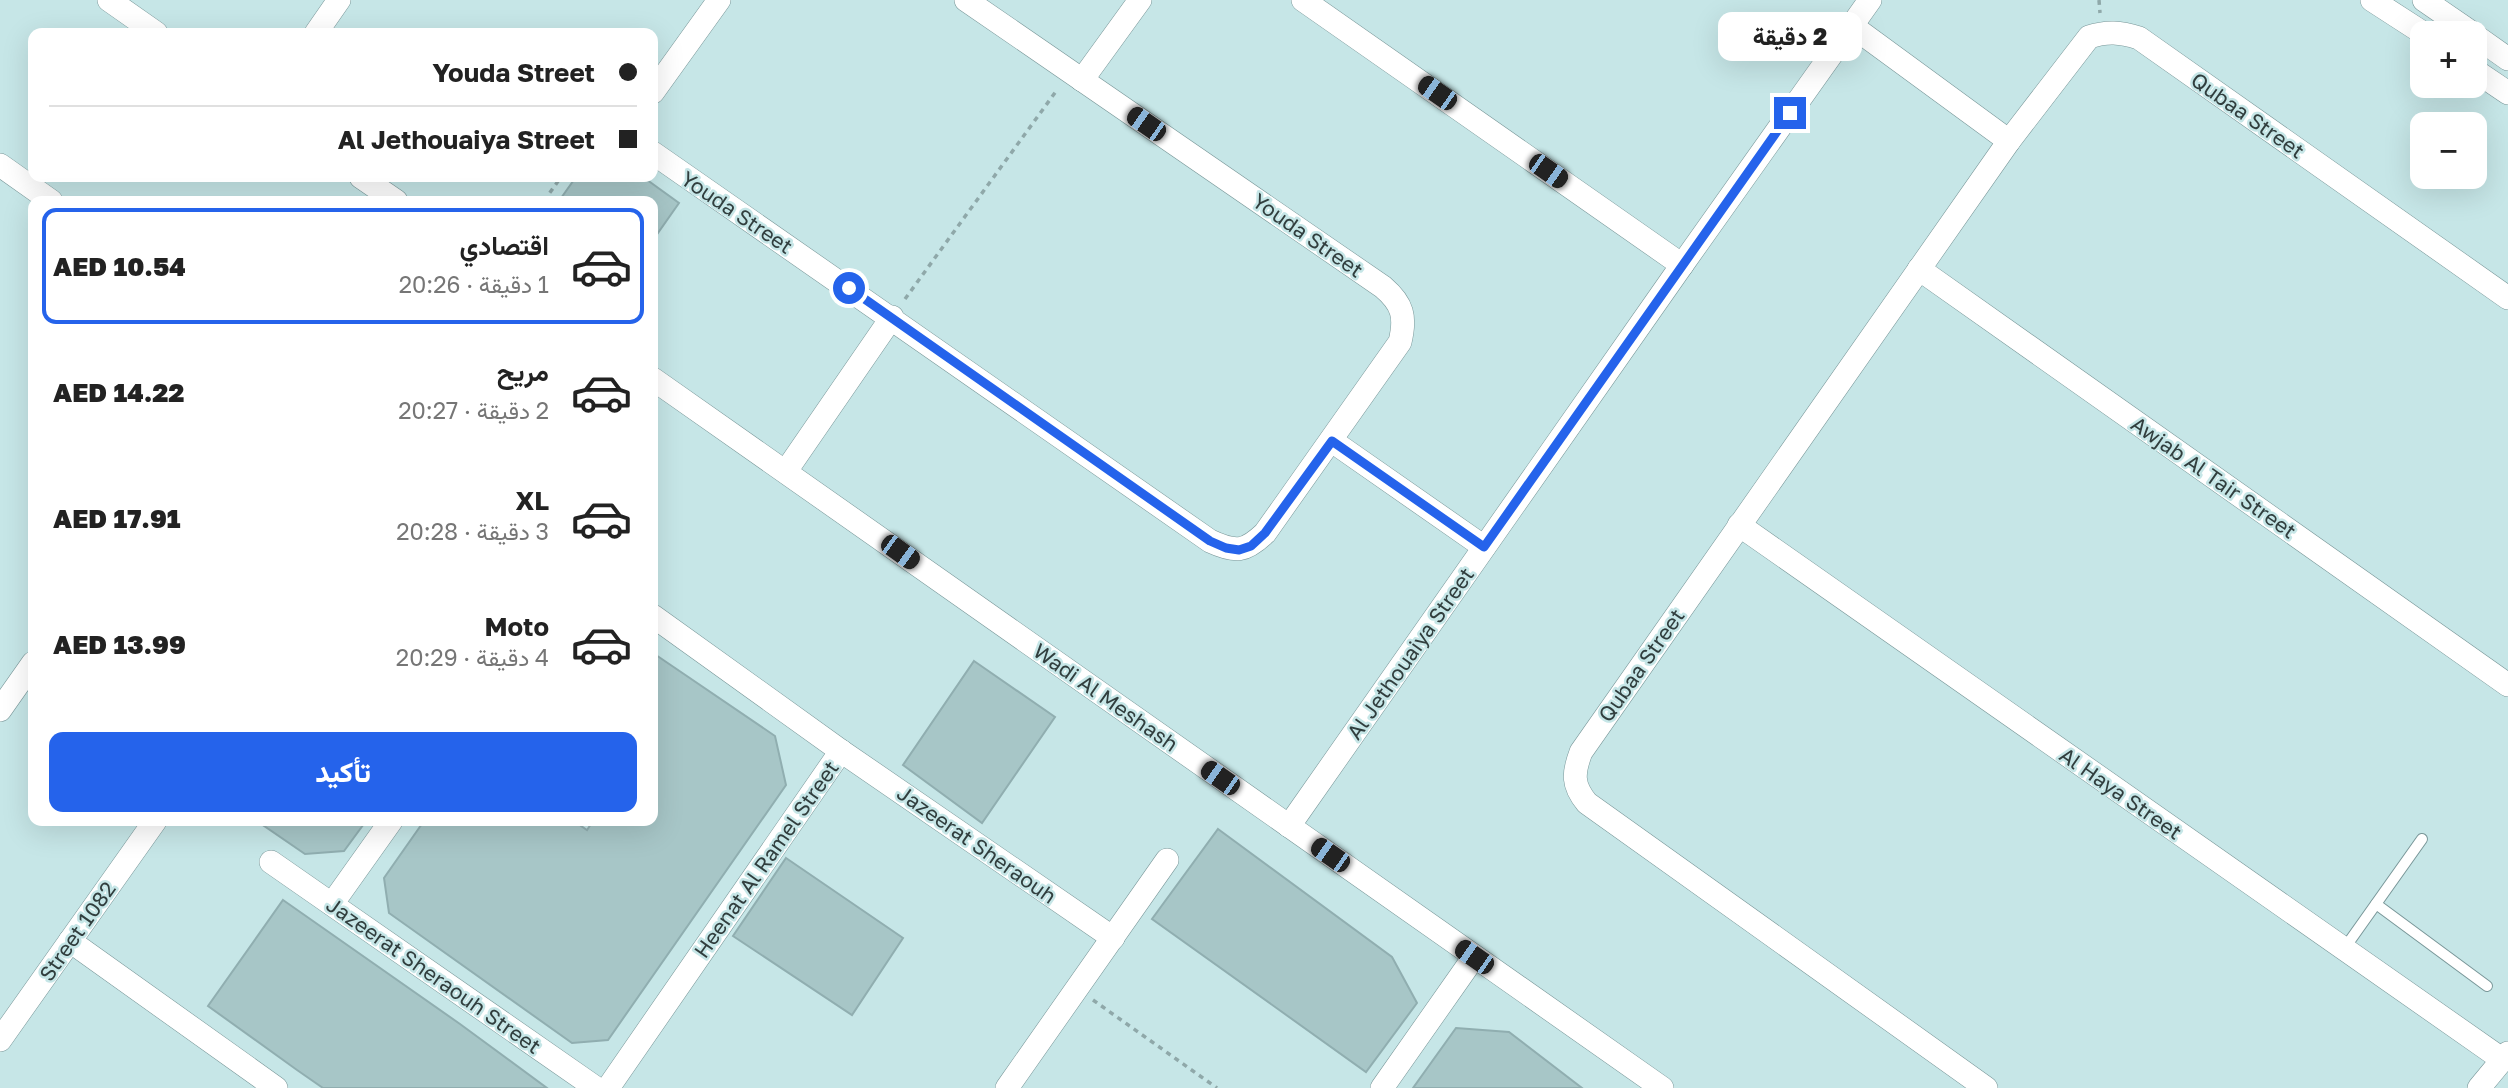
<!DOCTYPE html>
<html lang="ar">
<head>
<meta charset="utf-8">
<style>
	body { margin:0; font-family:"Golos Text",Vazirmatn,sans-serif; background:#f2f2f2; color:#222; direction:rtl; height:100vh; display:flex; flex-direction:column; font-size:26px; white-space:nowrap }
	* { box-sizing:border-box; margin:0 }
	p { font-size:23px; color:#767676 }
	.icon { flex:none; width:38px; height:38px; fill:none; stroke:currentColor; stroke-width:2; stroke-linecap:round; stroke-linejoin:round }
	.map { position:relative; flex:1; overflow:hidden; direction:ltr }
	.drawer { position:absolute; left:28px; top:196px; width:630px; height:630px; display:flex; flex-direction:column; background:#fff; border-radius:14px; box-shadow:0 7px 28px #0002; direction:rtl }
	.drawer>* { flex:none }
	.top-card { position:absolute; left:28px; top:28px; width:630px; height:154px; border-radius:14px; box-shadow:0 7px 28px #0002; direction:rtl; display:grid; align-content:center; height:154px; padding:0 21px; background:#fff }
	.fabs { position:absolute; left:2410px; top:21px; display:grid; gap:14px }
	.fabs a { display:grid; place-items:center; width:77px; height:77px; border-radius:14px; background:#fff; box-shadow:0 7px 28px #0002; font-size:35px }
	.end { position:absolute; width:32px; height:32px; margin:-16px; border:9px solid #2563eb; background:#fff; box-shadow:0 0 0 4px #fff }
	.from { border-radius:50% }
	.bubble { position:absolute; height:49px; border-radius:14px; background:#fff; box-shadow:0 7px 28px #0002; font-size:23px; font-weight:800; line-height:49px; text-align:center; direction:rtl }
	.car { position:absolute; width:21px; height:42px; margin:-21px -10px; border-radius:9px; box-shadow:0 0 5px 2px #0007; background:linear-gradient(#222 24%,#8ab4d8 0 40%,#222 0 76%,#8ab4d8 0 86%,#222 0) }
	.top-card b { display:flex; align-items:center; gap:24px; height:66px; font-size:26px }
	.top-card b+b { border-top:2px solid #e0e0e0 }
	.top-card i { width:18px; height:18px; background:#222 }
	ul { padding:12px 0 0; list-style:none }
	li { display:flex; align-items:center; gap:21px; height:116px; margin:0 14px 10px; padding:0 7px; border:4px solid transparent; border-radius:14px }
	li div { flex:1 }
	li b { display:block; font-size:26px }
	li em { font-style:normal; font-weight:800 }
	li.current { border-color:#2563eb }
	li>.icon { width:63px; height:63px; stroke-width:1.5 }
	.action { display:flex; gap:14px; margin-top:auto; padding:14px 21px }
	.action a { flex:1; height:80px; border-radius:14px; background:#2563eb; color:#fff; font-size:28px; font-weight:800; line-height:80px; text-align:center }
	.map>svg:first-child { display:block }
	.building { fill:#a7c6c7; stroke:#90aeb0; stroke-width:2 }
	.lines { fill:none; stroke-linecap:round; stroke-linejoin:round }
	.lane-casing { stroke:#799799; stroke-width:12 }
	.street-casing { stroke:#799799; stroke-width:24 }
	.path { stroke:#8fa8a9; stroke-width:3.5; stroke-dasharray:5 5; stroke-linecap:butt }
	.lane { stroke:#fff; stroke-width:10 }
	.street { stroke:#fff; stroke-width:23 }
	.route { stroke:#2563eb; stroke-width:9 }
	.labels { text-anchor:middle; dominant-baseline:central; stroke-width:5; stroke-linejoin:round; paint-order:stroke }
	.street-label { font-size:21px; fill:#313e3e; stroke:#c6e6e7 }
</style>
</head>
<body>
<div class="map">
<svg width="2508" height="1088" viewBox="0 0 2508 1088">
	<rect width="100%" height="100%" fill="#c6e6e7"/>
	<g class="building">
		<path d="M576,177H643L679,203L653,240V201H559Z"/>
		<path d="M653,653L775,736L786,785L608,1040L572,1043L389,913L384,878L424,821H574L587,830L593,821H653Z"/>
		<path d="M974,661L1055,717L982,823L903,765Z"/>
		<path d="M257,821H366L344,851L305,854Z"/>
		<path d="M1218,829L1392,957L1417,1003L1366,1072L1152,919Z"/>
		<path d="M786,858L903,938L852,1015L733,936Z"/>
		<path d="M283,900L460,1024L547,1088H323L297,1070L208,1006Z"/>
		<path d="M1456,1028L1509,1032L1582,1088H1413Z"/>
	</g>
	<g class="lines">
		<g class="lane-casing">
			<g id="lane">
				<path d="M2376,904L2487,986"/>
				<path d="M2344,949L2422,839"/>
			</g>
		</g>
		<g class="street-casing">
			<g id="street">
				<path d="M109,0L156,33"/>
				<path d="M1303,0L1682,265"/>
				<path d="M2372,0L2423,33"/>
				<path d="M2424,0L2472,33"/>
				<path d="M1852,26L2009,141"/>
				<path d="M316,33L339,0"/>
				<path d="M2474,35L2508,59"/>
				<path d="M2474,70L2508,93"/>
				<path d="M1082,80L1140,0"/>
				<path d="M653,92L719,0"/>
				<path d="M653,153L1210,541C1236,553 1245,552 1265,533L1400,342C1406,317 1403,304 1383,287L966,0"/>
				<path d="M0,165L51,201"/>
				<path d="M361,177L396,201"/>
				<path d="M1919,269L2508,685"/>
				<path d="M653,379L1662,1088"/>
				<path d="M1332,441L1484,547"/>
				<path d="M786,471L892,317"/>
				<path d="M1739,525L2503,1060"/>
				<path d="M653,616L841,751L1113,938"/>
				<path d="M0,710L33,663"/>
				<path d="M1289,826L1682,265L1870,0"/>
				<path d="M271,862L596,1088"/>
				<path d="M332,904L391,821"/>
				<path d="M70,941L276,1088"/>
				<path d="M0,1040L155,821"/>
				<path d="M608,1088L841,751"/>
				<path d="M1007,1088L1167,860"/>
				<path d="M1382,1088L1474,957"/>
				<path d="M1986,1088L1587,803C1572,785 1573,773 1581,752L2009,141L2089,37C2107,31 2120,32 2139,38L2508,298"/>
				<path d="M2479,1088L2508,1053"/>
			</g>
		</g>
		<g class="path">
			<path d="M2099,0L2100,13"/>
			<path d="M544,201L561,177"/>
			<path d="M905,299L1057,90"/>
			<path d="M1093,1000L1217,1088"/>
		</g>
		<use href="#lane" class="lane"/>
		<use href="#street" class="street"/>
	</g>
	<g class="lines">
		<path class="route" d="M849,288L1210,541L1226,548L1239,550L1251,546L1265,533L1332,441L1484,547L1790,113"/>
	</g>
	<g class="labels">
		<g class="street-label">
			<text transform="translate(2248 115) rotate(35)">Qubaa Street</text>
			<text transform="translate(737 212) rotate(34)">Youda Street</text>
			<text transform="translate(1308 235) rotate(35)">Youda Street</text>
			<text transform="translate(2214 477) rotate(35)">Awjab Al Tair Street</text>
			<text transform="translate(1410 653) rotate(-55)">Al Jethouaiya Street</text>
			<text transform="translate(1641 665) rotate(-55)">Qubaa Street</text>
			<text transform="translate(1106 697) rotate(35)">Wadi Al Meshash</text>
			<text transform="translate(2121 793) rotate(35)">Al Haya Street</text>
			<text transform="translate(977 844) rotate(35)">Jazeerat Sheraouh</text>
			<text transform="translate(766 859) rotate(-55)">Heenat Al Ramel Street</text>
			<text transform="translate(77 931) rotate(-55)">Street 1082</text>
			<text transform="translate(434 975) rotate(35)">Jazeerat Sheraouh Street</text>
		</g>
	</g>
</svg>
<div class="fabs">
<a>+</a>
<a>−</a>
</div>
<i class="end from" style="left:849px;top:288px"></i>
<i class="end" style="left:1790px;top:113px"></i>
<div class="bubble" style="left:1718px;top:12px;width:144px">2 دقيقة</div>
<i class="car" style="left:1437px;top:93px;rotate:305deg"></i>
<i class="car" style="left:1146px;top:124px;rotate:305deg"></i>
<i class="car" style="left:1548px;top:171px;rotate:125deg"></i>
<i class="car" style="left:900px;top:552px;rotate:126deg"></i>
<i class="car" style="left:1220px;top:778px;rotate:305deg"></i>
<i class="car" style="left:1330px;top:855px;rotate:305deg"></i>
<i class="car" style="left:1474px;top:957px;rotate:305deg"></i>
<div class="top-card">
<b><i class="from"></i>Youda Street</b>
<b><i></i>Al Jethouaiya Street</b>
</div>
<section class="drawer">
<ul>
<li class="current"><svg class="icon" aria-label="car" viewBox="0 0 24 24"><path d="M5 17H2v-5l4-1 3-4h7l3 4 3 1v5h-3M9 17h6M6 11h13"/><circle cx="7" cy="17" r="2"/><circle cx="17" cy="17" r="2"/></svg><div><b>اقتصادي</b><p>1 دقيقة · 20:26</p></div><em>AED 10.54</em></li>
<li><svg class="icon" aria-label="car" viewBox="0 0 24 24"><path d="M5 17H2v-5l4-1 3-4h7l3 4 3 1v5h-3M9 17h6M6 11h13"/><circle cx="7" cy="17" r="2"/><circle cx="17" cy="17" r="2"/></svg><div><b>مريح</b><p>2 دقيقة · 20:27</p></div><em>AED 14.22</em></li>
<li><svg class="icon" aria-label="car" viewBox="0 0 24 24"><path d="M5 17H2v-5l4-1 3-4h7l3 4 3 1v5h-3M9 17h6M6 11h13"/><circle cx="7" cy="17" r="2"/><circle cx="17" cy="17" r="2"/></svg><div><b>XL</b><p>3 دقيقة · 20:28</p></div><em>AED 17.91</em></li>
<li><svg class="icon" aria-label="car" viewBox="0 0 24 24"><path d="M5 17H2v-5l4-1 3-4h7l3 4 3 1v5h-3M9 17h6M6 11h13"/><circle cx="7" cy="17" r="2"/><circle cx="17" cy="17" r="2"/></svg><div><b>Moto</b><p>4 دقيقة · 20:29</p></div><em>AED 13.99</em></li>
</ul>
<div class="action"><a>تأكيد</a></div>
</section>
</div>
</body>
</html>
